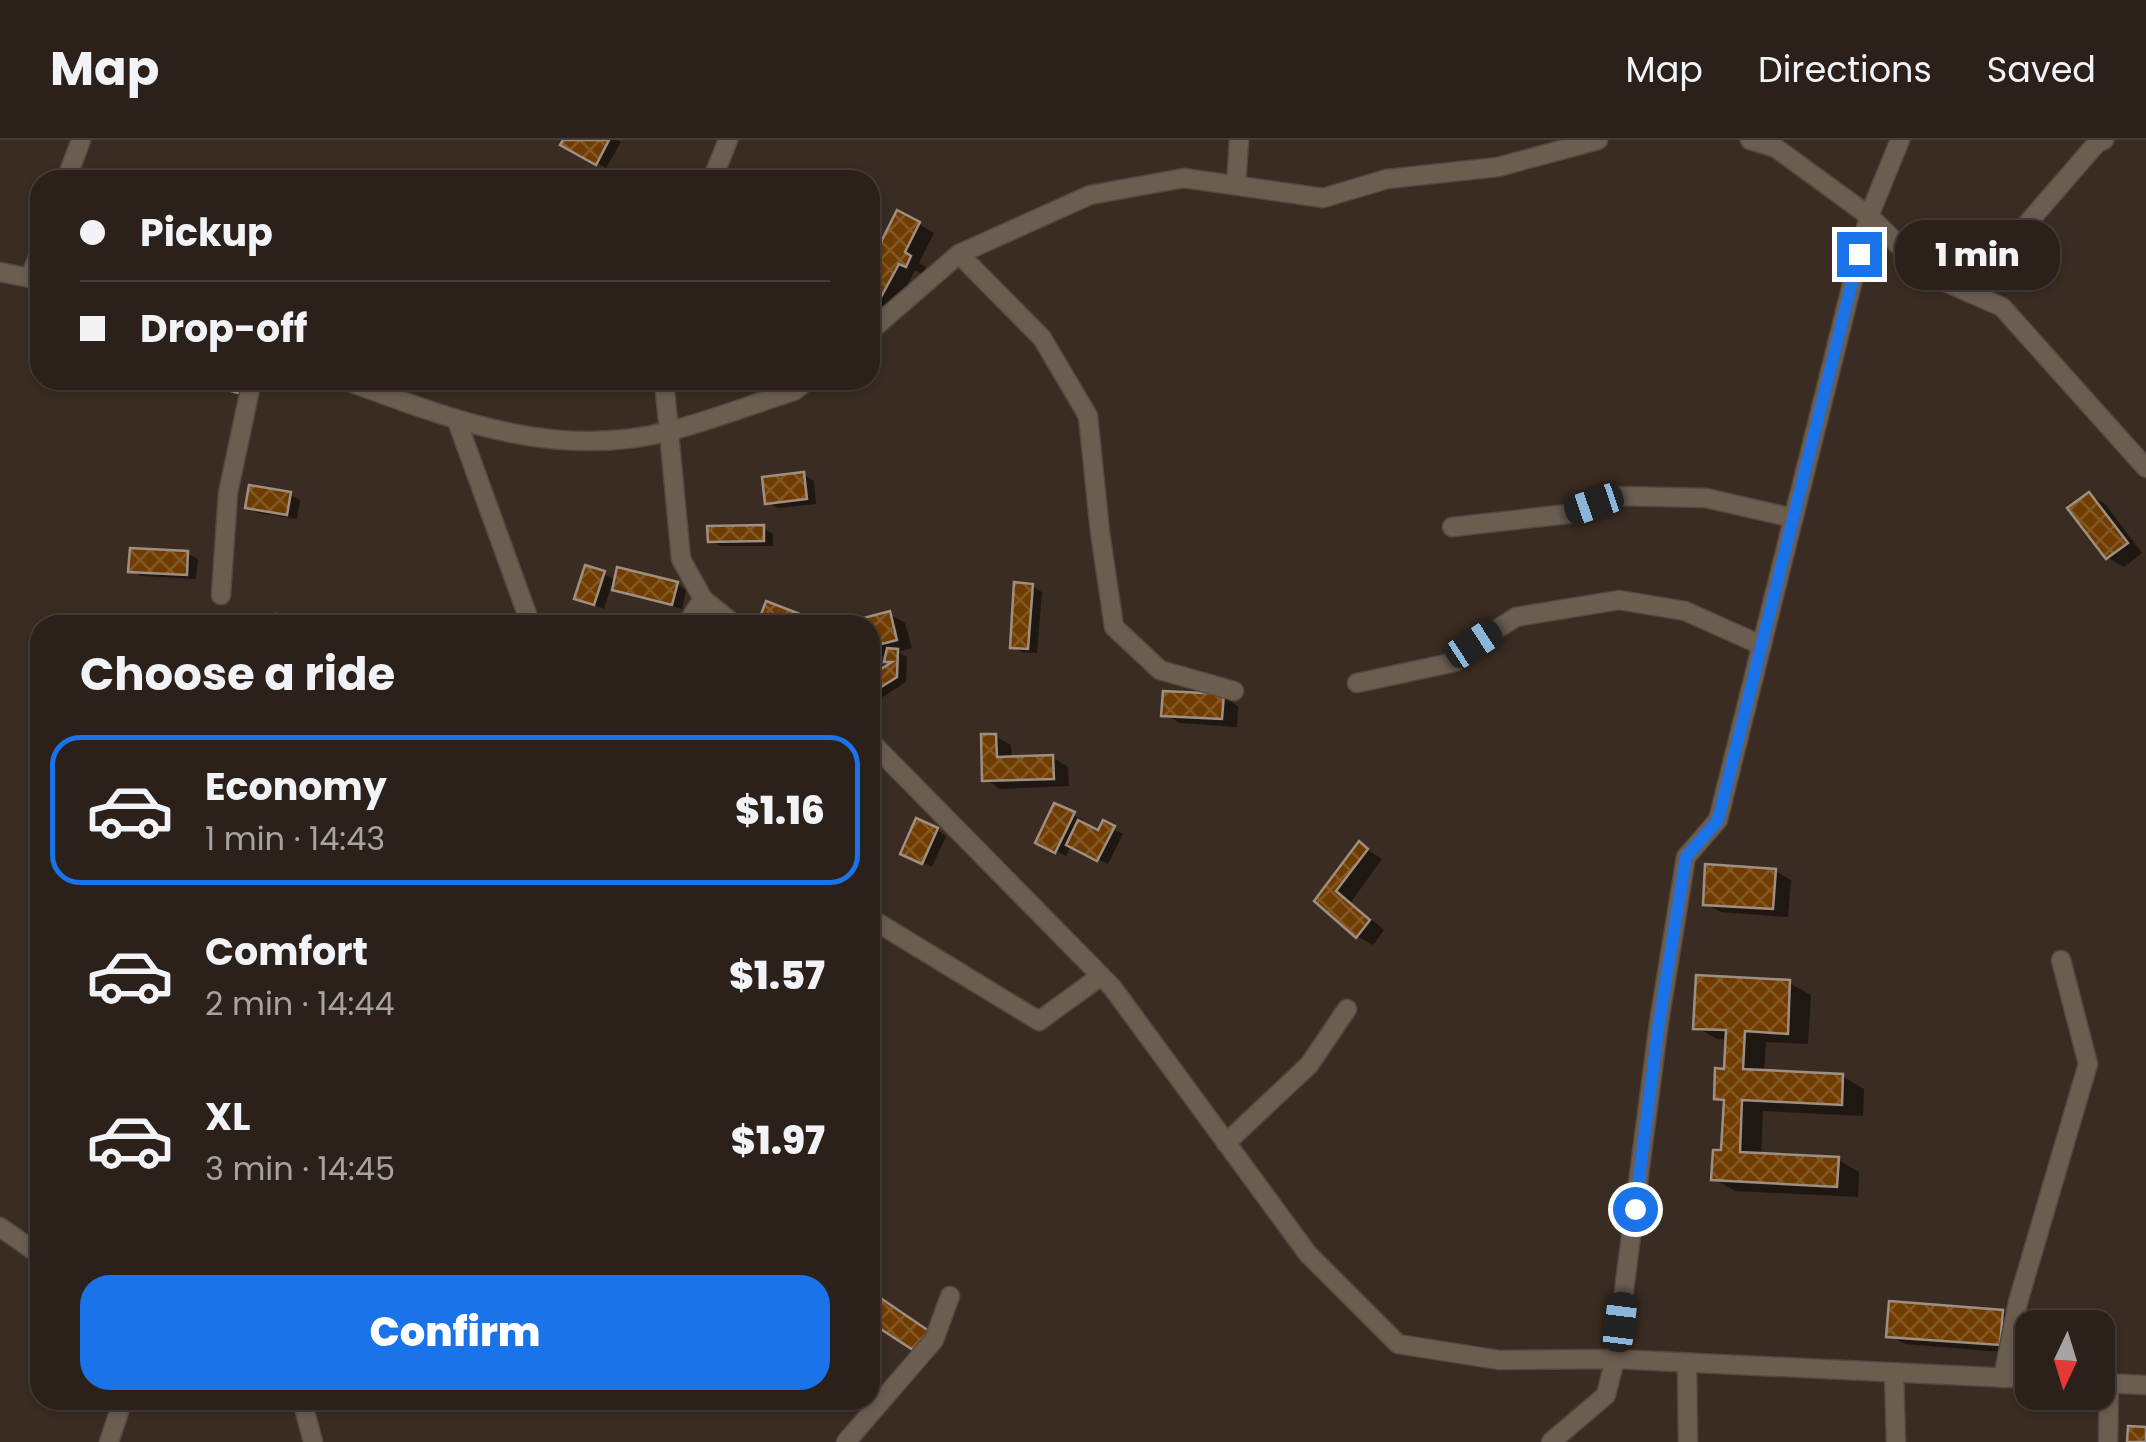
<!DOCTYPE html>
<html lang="en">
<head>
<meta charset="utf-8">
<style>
	body { margin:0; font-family:Poppins,sans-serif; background:#342923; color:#f1f3f6; height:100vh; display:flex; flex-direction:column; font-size:38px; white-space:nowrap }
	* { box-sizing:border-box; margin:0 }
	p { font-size:32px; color:#a6a3a2 }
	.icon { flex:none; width:55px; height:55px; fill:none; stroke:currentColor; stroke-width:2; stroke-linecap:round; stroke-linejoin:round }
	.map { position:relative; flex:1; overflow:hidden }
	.details { position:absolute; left:30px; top:475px; width:850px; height:795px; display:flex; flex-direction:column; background:#2c211a; border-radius:30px; box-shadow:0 2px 8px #0004,0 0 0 2px #483e39 }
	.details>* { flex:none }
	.hud { position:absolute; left:30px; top:30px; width:850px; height:220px; border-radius:30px; box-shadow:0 2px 8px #0004,0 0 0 2px #483e39; display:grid; align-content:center; height:220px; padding:0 50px; background:#2c211a }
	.needle { width:65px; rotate:184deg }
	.tools { position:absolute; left:2015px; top:1170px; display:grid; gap:20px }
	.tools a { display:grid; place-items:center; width:100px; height:100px; border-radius:20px; background:#2c211a; box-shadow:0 2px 8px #0004,0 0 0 2px #483e39; font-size:50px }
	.end { position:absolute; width:45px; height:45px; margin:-22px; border:12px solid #1a73e8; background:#fff; box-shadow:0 0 0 5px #fff }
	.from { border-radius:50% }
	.bubble { position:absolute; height:70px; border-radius:30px; background:#2c211a; box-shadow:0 2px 8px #0004,0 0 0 2px #483e39; font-size:32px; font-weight:800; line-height:70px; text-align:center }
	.car { position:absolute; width:30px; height:60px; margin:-30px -15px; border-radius:12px; box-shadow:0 0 8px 2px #0007; background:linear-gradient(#222 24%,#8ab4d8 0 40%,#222 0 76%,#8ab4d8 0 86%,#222 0) }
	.hud b { display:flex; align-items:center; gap:35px; height:95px; font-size:38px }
	.hud b+b { border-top:2px solid #483e39 }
	.hud i { width:25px; height:25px; background:#f1f3f6 }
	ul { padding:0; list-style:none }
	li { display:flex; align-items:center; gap:30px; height:150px; margin:0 20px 15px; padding:0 30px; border:5px solid transparent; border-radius:30px }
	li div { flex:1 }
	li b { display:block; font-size:38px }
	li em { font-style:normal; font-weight:800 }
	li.current { border-color:#1a73e8 }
	li>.icon { width:90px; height:90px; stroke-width:1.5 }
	h2 { padding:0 50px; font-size:45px; line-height:120px }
	.primary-button { display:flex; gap:20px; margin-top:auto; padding:20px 50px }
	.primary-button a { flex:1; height:115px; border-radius:30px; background:#1a73e8; color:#fff; font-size:40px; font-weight:800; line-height:115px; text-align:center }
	header { display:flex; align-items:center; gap:60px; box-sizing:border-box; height:140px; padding:0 50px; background:#2c211a; border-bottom:2px solid #483e39 }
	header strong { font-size:48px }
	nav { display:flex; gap:55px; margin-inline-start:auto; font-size:35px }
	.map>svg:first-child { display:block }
	.shadow { fill:#0007 }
	.building { fill:url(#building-cross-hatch); stroke:#9f8f82; stroke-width:2.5 }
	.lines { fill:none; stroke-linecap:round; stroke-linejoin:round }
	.minor-casing { stroke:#544940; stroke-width:21 }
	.minor { stroke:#6c5d51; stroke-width:18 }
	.route { stroke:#1a73e8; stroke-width:12 }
</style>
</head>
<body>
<header>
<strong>Map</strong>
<nav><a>Map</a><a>Directions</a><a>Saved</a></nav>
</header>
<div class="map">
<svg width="2146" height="1302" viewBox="0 0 2146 1302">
	<defs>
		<pattern id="building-cross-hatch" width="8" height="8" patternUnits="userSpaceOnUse" patternTransform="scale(2.5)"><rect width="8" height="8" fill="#703c00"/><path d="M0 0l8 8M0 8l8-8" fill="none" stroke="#855925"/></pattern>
	</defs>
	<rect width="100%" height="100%" fill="#3a2c22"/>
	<g class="shadow">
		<path d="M565,0H618L621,2L606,28L563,4Z"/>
		<path d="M919,84L934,93L919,123L926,127L922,134L915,130L892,175L870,166V129Z"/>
		<path d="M114,240H147L144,249Z"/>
		<path d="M678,240H702V249L688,248Z"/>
		<path d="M804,335L814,341L816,364L778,368L768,363Z"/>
		<path d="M290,355L300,360L297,379L258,373L248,367Z"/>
		<path d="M2089,355L2105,364L2142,413L2124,427L2108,418Z"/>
		<path d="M763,388L773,394V406H720L710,401Z"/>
		<path d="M188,414L198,419L196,439L141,436L131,430Z"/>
		<path d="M604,434L617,441L677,444L686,450L682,469L625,455L611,447L604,469L577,458Z"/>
		<path d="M1032,446L1042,452L1037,513L1022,512L1012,506Z"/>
		<path d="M889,474L905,483L912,508L898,512L907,517L906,542L870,565V539L894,524L887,520L889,514L870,519V485H847Z"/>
		<path d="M1223,557L1238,566L1237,587L1180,583L1164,574Z"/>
		<path d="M995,596L1011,605L1012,619L1053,618L1068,627L1069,646L1000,649L985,639Z"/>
		<path d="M1073,675L1083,680L1081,684L1099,693L1104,684L1123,694L1108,724L1071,705L1066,716L1048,707Z"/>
		<path d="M937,690L946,696L932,727L913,718Z"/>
		<path d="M1359,704L1382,719L1351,762L1384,790L1373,805L1357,796L1317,760Z"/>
		<path d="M1775,731L1791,740L1788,777L1721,772L1705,763Z"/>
		<path d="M1789,843L1811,855L1808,904L1766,902L1764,933L1842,936L1864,949L1863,976L1763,971L1761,1016L1838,1020L1859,1032L1858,1057L1735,1051L1714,1039L1724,1013L1726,963L1716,958L1727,931L1728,900L1717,899L1696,887Z"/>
		<path d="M2002,1172L2018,1181L2015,1213L1905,1204L1889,1195Z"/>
		<path d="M870,1242L883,1252L876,1262L870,1258Z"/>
	</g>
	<g class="building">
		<path d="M563,0H609L596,25L560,5Z"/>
		<path d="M897,70L920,82L905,112L911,116L906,127L899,124L875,168L870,166V124Z"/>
		<path d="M218,240H246L242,254L216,247Z"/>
		<path d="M804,332L807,359L765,364L762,337Z"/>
		<path d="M249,345L291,352L287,375L245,368Z"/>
		<path d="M2089,352L2128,403L2106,419L2067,368Z"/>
		<path d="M764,385V401L708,402L707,386Z"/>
		<path d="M130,408L188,411L187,435L128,432Z"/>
		<path d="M585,425L605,431L594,465L574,459Z"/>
		<path d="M617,427L678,442L672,465L612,450Z"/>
		<path d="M1014,442L1033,444L1028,509L1010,508Z"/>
		<path d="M766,461L805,476L801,485H771L759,480Z"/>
		<path d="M890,471L897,500L870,507V485H837Z"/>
		<path d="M276,474L305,478L304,485H274Z"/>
		<path d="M887,508L898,509L897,537L870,554V536L892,522H884Z"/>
		<path d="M1163,551L1224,554L1222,579L1161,576Z"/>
		<path d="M981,594H996L997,617L1053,615L1054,639L982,641Z"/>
		<path d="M1054,663L1075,672L1055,713L1035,703Z"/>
		<path d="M916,678L938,688L922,724L900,714Z"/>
		<path d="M1078,680L1098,690L1103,680L1115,686L1097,721L1066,705Z"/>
		<path d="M1359,701L1368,709L1336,751L1370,780L1356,798L1314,761Z"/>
		<path d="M1705,724L1776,729L1773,769L1703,765Z"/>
		<path d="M1696,835L1790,840L1788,894L1745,891L1743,929L1843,934L1842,965L1742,960L1740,1012L1839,1017L1837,1047L1711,1040L1713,1010H1721L1724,960L1714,959L1715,928L1724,929L1726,890L1693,889Z"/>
		<path d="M879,1157L929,1191L916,1212L870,1182V1170Z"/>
		<path d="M1889,1161L2003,1170L2000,1205L1886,1197Z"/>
		<path d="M2128,1286L2146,1287V1302H2127Z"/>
	</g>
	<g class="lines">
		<g class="minor-casing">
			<g id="minor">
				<path d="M1750,0L1776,8L1869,76L1929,135L2002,167L2146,328"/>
				<path d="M66,40L81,0"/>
				<path d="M712,40L728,0"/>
				<path d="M1236,45L1239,0"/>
				<path d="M959,114L1042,198L1088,276L1100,392L1114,487L1160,530L1234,551"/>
				<path d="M0,132L40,140"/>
				<path d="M30,138L40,111"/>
				<path d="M1968,152L2097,3L2104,0"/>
				<path d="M870,191L959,114L1090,55L1184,38L1323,58L1387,39L1498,27L1598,0"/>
				<path d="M344,240C451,279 554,321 670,291C712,280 753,264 794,251L808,240"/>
				<path d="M664,240L681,419L703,459L735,485"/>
				<path d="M457,281L531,485"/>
				<path d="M1452,387L1568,374L1619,356L1706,358L1793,378"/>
				<path d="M221,455L228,353L252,240"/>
				<path d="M686,485L703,459"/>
				<path d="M1357,543L1455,522L1474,504L1516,477L1619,460L1685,471L1761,505"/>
				<path d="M870,601L1112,847L1308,1114L1398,1204L1499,1220L1615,1219L2032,1239"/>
				<path d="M870,778L1039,881L1101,836"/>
				<path d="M1226,1003L1309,925L1347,869"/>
				<path d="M0,1087L40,1115"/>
				<path d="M1687,1223L1688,1302"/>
				<path d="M1894,1233L1896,1302"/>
				<path d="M2003,1238L2018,1162L2088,924L2061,820"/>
				<path d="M2102,1243L2146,1245"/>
				<path d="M302,1260L313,1302"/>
				<path d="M109,1302L123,1260"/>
				<path d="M846,1302L934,1200L950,1156"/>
				<path d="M1551,1302L1606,1255L1615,1219L1659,882L1686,717L1718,680L1869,76L1900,0"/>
				<path d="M2108,1302L2109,1243"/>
			</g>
		</g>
		<use href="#minor" class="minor"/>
	</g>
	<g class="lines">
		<path class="route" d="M1635,1069L1659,882L1686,717L1718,680L1859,114"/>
	</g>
</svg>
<div class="tools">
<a><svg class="needle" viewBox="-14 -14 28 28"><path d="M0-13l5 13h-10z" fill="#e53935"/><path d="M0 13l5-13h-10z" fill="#a6a3a2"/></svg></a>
</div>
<i class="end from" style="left:1635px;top:1069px"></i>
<i class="end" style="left:1859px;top:114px"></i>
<div class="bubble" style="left:1895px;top:80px;width:165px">1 min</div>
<i class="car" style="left:1594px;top:364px;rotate:251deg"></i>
<i class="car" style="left:1474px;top:504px;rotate:57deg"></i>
<i class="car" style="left:1620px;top:1182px;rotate:7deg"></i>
<div class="hud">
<b><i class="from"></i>Pickup</b>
<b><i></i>Drop-off</b>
</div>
<section class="details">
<h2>Choose a ride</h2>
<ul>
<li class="current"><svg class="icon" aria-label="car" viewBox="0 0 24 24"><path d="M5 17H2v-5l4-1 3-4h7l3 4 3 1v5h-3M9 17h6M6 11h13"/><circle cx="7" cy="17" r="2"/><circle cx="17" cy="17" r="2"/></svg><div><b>Economy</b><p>1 min · 14:43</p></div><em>$1.16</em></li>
<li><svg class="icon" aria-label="car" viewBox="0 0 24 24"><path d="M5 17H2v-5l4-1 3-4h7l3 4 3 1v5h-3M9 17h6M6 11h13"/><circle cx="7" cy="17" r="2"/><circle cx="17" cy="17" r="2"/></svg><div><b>Comfort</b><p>2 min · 14:44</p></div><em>$1.57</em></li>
<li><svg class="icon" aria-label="car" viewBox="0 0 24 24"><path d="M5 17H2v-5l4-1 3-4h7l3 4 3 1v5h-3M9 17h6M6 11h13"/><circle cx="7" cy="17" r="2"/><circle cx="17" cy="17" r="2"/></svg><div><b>XL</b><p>3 min · 14:45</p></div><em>$1.97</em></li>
</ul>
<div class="primary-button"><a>Confirm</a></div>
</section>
</div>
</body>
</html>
